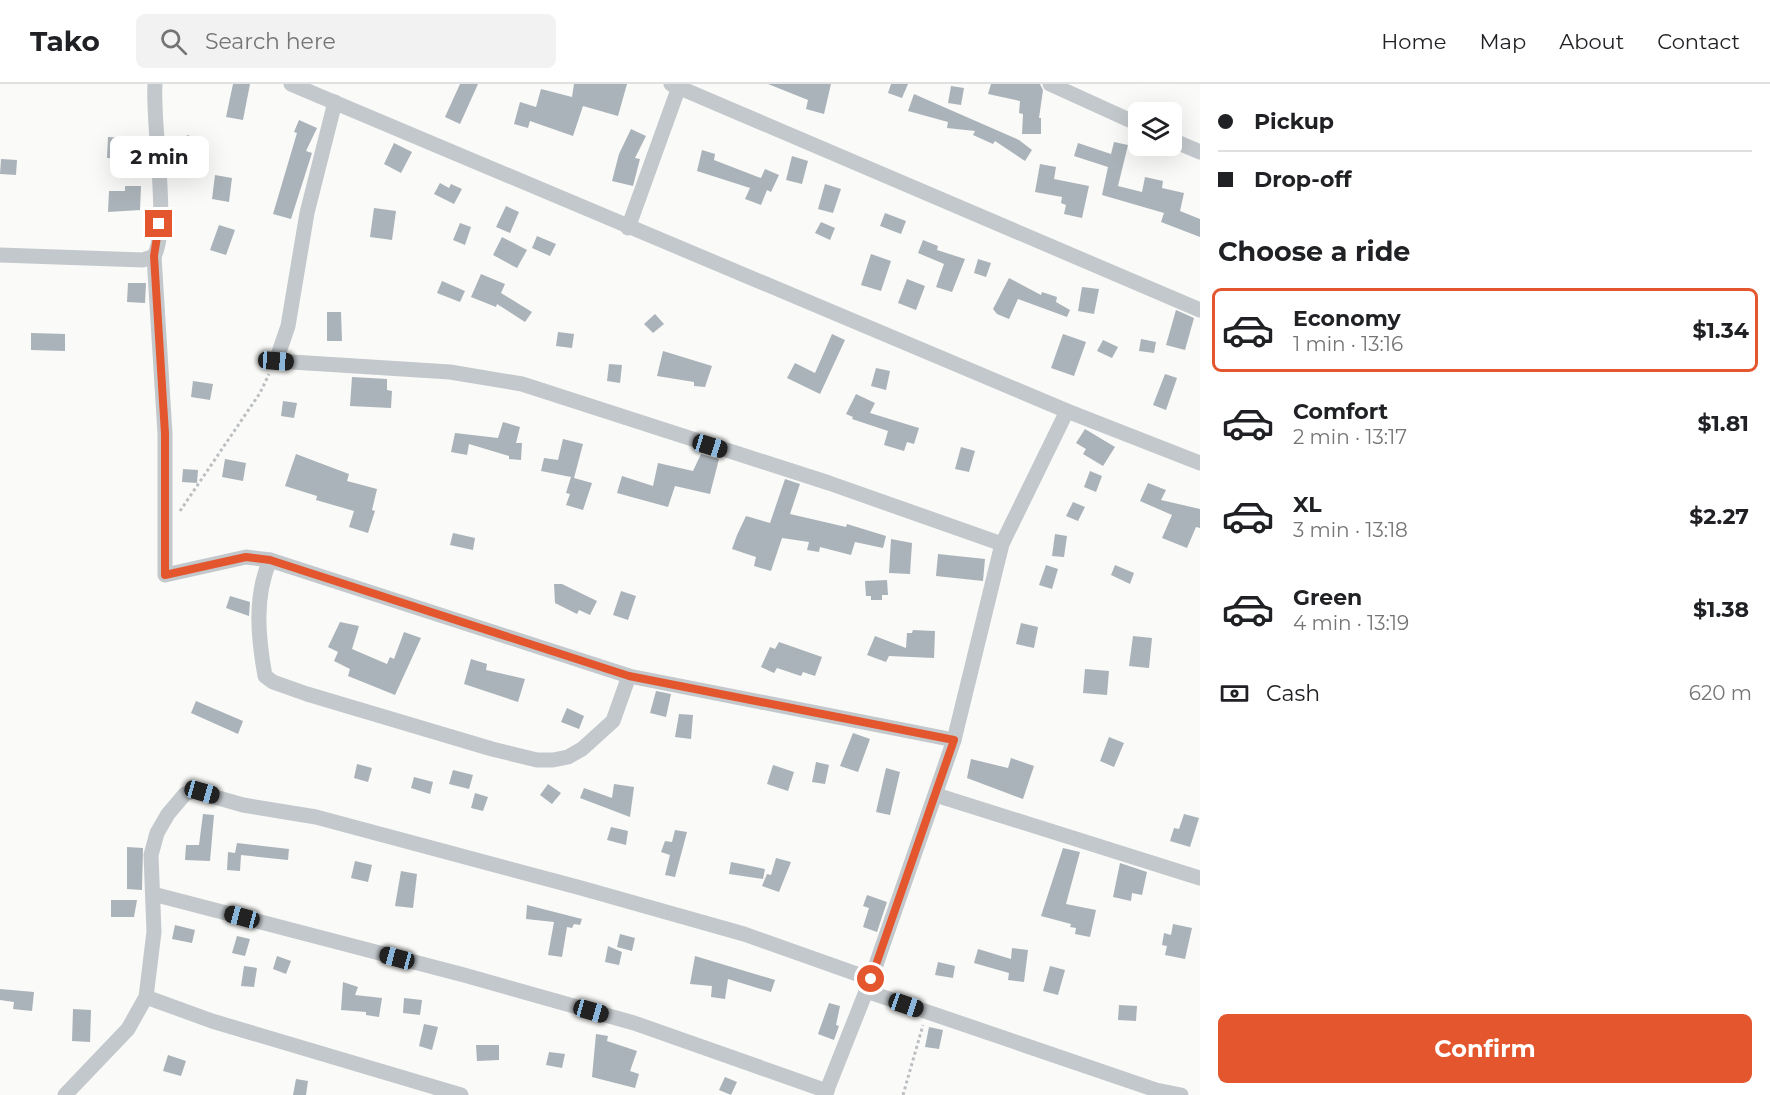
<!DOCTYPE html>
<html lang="en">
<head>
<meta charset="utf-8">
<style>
	body { margin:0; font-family:Montserrat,sans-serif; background:#f2f2f2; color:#202124; height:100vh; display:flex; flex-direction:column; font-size:22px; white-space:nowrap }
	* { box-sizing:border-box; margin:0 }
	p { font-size:20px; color:#757577 }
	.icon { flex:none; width:33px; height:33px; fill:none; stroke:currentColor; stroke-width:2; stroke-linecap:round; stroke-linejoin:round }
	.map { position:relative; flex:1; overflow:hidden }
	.side { display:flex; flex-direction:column; background:#fff; width:570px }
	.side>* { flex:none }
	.top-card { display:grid; align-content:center; height:132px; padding:0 18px; background:#fff }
	.fabs { position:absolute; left:1128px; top:18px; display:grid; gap:12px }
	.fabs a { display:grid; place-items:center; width:54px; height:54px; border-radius:9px; background:#fff; box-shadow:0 6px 24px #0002; font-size:30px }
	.end { position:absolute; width:27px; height:27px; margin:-14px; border:8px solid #e4572e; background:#fff; box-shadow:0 0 0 3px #fff }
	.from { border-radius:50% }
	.bubble { position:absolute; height:42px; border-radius:9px; background:#fff; box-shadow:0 6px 24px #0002; font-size:20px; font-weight:700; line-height:42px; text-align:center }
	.car { position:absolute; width:18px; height:36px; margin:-18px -9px; border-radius:8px; box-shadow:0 0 4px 2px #0007; background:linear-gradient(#222 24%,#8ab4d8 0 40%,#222 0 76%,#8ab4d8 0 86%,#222 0) }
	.top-card b { display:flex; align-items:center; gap:21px; height:57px; font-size:22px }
	.top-card b+b { border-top:2px solid #e0e0e0 }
	.top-card i { width:15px; height:15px; background:#202124 }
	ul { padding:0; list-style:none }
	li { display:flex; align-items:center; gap:18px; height:84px; margin:0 12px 9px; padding:0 6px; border:3px solid transparent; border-radius:9px }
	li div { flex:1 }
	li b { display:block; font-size:22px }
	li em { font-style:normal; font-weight:700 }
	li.selected { border-color:#e4572e }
	li>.icon { width:54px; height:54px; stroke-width:1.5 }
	h2 { padding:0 18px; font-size:27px; line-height:72px }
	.pay { display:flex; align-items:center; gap:15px; height:66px; padding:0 18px; font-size:22px }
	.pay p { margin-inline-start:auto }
	.action { display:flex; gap:12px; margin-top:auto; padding:12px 18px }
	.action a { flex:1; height:69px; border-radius:9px; background:#e4572e; color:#fff; font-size:24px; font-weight:700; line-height:69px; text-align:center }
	header { display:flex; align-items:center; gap:36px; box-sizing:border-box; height:84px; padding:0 30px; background:#fff; border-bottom:2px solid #e0e0e0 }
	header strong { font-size:28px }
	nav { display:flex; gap:33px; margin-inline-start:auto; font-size:21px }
	.search { width:420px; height:54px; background:#f2f2f2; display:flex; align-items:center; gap:15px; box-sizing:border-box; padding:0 21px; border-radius:9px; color:#757577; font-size:22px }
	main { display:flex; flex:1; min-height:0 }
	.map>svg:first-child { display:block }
	.building { fill:#aab3b9 }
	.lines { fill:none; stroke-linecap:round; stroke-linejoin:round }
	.path { stroke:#bbbfc2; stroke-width:3; stroke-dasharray:3 3; stroke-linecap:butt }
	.minor { stroke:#c3c8cc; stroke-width:15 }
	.route { stroke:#e4572e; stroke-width:8 }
</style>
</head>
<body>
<header>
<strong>Tako</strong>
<div class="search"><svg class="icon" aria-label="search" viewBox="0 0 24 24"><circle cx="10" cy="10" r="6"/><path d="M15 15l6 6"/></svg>Search here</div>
<nav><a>Home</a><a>Map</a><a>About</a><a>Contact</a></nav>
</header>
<main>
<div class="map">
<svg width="1200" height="1011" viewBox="0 0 1200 1011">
	<rect width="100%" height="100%" fill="#fafaf8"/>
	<g class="building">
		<path d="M233,0H250L243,36L226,33Z"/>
		<path d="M460,0H478L460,40L445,33Z"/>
		<path d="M574,0H627L618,32L583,22L573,52L530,37L528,44L514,40L520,18L536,23L541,5L572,13Z"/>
		<path d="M768,0H831L824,30L806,25L808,16Z"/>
		<path d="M891,0H908L902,14L888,9Z"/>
		<path d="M991,0H1040L1043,6L1039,34H1041V50H1022L1023,30L1019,29L1020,17L988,10Z"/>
		<path d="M951,2L964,4L961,21L948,19Z"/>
		<path d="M914,10L1019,56L1032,66L1025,77L995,57L993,60L973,51L975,47L947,44L948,38L908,27Z"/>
		<path d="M299,36L317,44L306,67L312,69L291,135L273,130L297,49L294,48Z"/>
		<path d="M631,45L646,52L635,74L640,75L633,102L612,97L619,70Z"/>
		<path d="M187,51L207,57L203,72L183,67Z"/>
		<path d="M108,53L126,54L124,75L107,74Z"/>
		<path d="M1114,58L1128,61L1118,102L1142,108L1145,93L1163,97L1162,104L1184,109L1180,127L1200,135V153L1161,138L1164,129L1102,111L1108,83L1074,72L1078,59L1111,70Z"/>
		<path d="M394,59L412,68L401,89L384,80Z"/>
		<path d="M702,66L715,70L714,76L758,93L761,94L765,85L779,91L771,108L767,106L761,121L745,115L750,104L697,87Z"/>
		<path d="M792,72L808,77L802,100L786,96Z"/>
		<path d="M1,75L17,76L16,91L0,90Z"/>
		<path d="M1040,80L1056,83L1054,95L1089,102L1082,134L1064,130L1066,121L1061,119L1062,113L1035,108Z"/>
		<path d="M215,91L232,94L229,118L212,115Z"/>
		<path d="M440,99L449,104L451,100L462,105L454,120L434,110Z"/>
		<path d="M825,100L841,105L833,129L818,125Z"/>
		<path d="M125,102H141L140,126L108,128L109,107H125Z"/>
		<path d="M506,122L519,128L510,149L496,143Z"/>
		<path d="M374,124L396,127L392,156L370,153Z"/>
		<path d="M885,129L906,137L901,150L880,142Z"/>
		<path d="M821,138L835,144L830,156L815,149Z"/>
		<path d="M460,139L471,143L465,161L453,156Z"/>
		<path d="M219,141L235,146L226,171L210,166Z"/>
		<path d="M537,152L556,160L550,172L532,164Z"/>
		<path d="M502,153L527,166L517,184L493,171Z"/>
		<path d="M923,156L938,162L937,166L965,175L952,208L936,203L944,180L918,169Z"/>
		<path d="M871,170L891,177L881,207L861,201Z"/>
		<path d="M978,175L991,179L986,193L974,189Z"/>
		<path d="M481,190L505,200L501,209L532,228L525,238L497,220L496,223L471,213Z"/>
		<path d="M1009,194L1041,211L1042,208L1057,213L1056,218L1070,226L1067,233L1018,215L1009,235L997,230L993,225Z"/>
		<path d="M907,195L925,202L916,226L898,219Z"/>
		<path d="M442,197L465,207L460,218L437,209Z"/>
		<path d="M128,199H146L145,219L127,218Z"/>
		<path d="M1082,203L1099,205L1094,230L1078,227Z"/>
		<path d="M1176,226L1194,234L1185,266L1166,261Z"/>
		<path d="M327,228H341L342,257H327Z"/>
		<path d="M655,230L664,240L653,249L644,240Z"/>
		<path d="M558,248L574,250L572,264L556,262Z"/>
		<path d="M31,249L65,250V267L31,266Z"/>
		<path d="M832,250L845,256L820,310L787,294L795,279L815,289Z"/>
		<path d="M1063,250L1086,258L1074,292L1051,284Z"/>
		<path d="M1141,255L1156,258L1154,269L1139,267Z"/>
		<path d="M1103,256L1118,263L1112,274L1097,267Z"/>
		<path d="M663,267L712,282L705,303L694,302V298L657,292Z"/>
		<path d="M609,280L622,281L620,299L607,297Z"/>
		<path d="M876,284L890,287L886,306L871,302Z"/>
		<path d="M1165,290L1177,294L1166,326L1153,321Z"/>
		<path d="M352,293L387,295V306L392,307L391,324L350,322Z"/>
		<path d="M193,297L213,300L210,316L191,313Z"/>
		<path d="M856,310L875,319L870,329L919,344L914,360L907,358L904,367L884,361L888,347L852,335L853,333L846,330Z"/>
		<path d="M283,317L297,319L294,334L281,332Z"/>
		<path d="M503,338L520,343L516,359H522L521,376L509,375V372L469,360L467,371L451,368L455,349L498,354Z"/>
		<path d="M1085,345L1115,363L1103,382L1083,370L1086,365L1076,359Z"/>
		<path d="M563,355L583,360L574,394L592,399L583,426L566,421L570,410L566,409L571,393L541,387L544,374L558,376Z"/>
		<path d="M961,363L975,367L969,388L955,385Z"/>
		<path d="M296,370L349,390L347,397L377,405L372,426L375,427L368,449L349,443L354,427L316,416L317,412L285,402Z"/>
		<path d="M701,370L719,375L710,410L675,402L668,423L617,409L622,392L653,402L658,379L693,387Z"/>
		<path d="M225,375L246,379L243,397L222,393Z"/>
		<path d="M183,385L198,386L197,399L182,398Z"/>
		<path d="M1090,387L1102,392L1096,408L1084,403Z"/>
		<path d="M785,395L800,400L790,430L846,443L847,440L886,452L883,464L855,458L851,471L820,463L819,468L807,466L809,458L782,454L771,487L754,482L756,473L732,465L737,451L746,432L770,439Z"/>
		<path d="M1148,399L1166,406L1161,416L1200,425V444L1196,443L1187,464L1162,454L1172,431L1140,417Z"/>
		<path d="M1073,418L1085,423L1078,437L1066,432Z"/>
		<path d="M453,449L475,454L473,466L450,461Z"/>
		<path d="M1055,450L1067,452L1064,473L1052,472Z"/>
		<path d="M891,455L912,459L910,490L889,489Z"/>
		<path d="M938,470L985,475L983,497L936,492Z"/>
		<path d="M1046,481L1058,485L1052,505L1039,501Z"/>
		<path d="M1115,481L1134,489L1130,500L1111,491Z"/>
		<path d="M887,496L888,511H882V516H871V512H866L865,497Z"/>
		<path d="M554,500H562L597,517L590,531L579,526L577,530L555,519Z"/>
		<path d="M621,507L636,512L628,536L613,531Z"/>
		<path d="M230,512L250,518L249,532L226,524Z"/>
		<path d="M340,538L359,542L352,565L387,580L390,573L394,575L404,548L421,554L395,611L348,592L350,585L334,577L338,568L328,563Z"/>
		<path d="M1021,539L1038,543L1034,564L1016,560Z"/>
		<path d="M913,546L935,547L934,574L889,572L886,578L867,571L875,552L906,564L907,549H912Z"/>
		<path d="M1133,552L1152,554L1149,584L1129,582Z"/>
		<path d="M779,558L822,573L815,592L803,588L801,592L777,584L774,589L761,583L770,563L775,565Z"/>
		<path d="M471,575L487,580L486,586L525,595L518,618L464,600Z"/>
		<path d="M1085,585L1109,587L1107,611L1083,609Z"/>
		<path d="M656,607L671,610L666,633L650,629Z"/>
		<path d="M196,617L243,637L238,650L191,629Z"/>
		<path d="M567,624L584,632L579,645L561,638Z"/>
		<path d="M679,630L693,631L691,655L675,653Z"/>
		<path d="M853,649L870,655L858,688L840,682Z"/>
		<path d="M1109,653L1124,659L1114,683L1100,677Z"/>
		<path d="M1011,674L1034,682L1023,715L967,694L971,675L1008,684Z"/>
		<path d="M816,678L829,681L825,700L812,698Z"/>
		<path d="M357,680L372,684L368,698L354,694Z"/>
		<path d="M773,681L794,688L788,707L767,700Z"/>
		<path d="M886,684L900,688L890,731L876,728Z"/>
		<path d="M453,686L473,691L469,705L449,700Z"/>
		<path d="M414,693L433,698L430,710L411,704Z"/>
		<path d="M548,700L561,709L552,720L540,711Z"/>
		<path d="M614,700L634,703L630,733L580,714L584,704L612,714Z"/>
		<path d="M475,709L488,713L483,727L471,724Z"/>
		<path d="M203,730L214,731L210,777L185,776L186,761H199Z"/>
		<path d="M1184,730L1199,734L1190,763L1170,757L1174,744L1179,745Z"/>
		<path d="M611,743L628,747L626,761L607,756Z"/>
		<path d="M675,746L687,748L675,793L665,791L670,771L661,768L665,757L672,758Z"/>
		<path d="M237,759L289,765L288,776L241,771L240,787L227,786L228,768L235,769Z"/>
		<path d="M127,763L143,764L142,806L127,805Z"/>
		<path d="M1063,764L1080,768L1066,820L1096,826L1090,853L1075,850L1076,844L1070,843L1071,840L1041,832Z"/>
		<path d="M776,774L791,778L779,808L762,802L767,790L771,791Z"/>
		<path d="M355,777L372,781L368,798L351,794Z"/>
		<path d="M731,778L765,785L763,795L729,790Z"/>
		<path d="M1120,779L1147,788L1142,811L1132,809L1131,817L1113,813Z"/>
		<path d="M401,787L417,790L413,824L395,822Z"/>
		<path d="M867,811L887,818L877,848L863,843L869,824L863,822Z"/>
		<path d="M111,816H137L134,833H111Z"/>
		<path d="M527,821L582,835L580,841L574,840L572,844L567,843L562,873L548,871L554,838L526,835Z"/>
		<path d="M1173,840L1192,844L1185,875L1165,871L1167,862L1162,861L1164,849L1171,851Z"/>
		<path d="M175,841L195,846L192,859L172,855Z"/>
		<path d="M620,850L635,854L632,867L617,863Z"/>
		<path d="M237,852L250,855L245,872L232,869Z"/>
		<path d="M608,862L622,868L619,881L605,878Z"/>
		<path d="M1012,864L1028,866L1024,898L1008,896L1009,889L974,879L978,865L1011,875Z"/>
		<path d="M277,872L291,877L286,890L273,885Z"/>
		<path d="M695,872L775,896L771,908L728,895L725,915L711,913L712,902L690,900Z"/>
		<path d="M938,878L955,882L953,894L935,891Z"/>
		<path d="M244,882L257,884L254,903L241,902Z"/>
		<path d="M1050,882L1065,886L1058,911L1043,907Z"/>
		<path d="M343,898L358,903L355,911L382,914L379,933L366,931V928L341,926Z"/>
		<path d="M0,905L34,908L32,927L13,925L14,918L0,916Z"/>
		<path d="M404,914L422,916L420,931L403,929Z"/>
		<path d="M829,919L840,922L836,941L839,942L834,956L818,950Z"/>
		<path d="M1119,921L1137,922L1136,937L1118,936Z"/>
		<path d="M73,925L91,926L90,958L72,957Z"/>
		<path d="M424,940L438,943L432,966L419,962Z"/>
		<path d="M929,943L943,946L939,965L925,963Z"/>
		<path d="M596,950L608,952L607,957L637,967L630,987L639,990L635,1004L592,993Z"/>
		<path d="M476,961H499V976L477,977Z"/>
		<path d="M549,968L565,970L562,984L546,981Z"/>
		<path d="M168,971L186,977L181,992L163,987Z"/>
		<path d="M725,993L737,998L731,1011L719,1006Z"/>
		<path d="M296,995L308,997L306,1011H293Z"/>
	</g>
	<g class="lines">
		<g class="path">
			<path d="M180,427L260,309L269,290"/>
			<path d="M903,1011L923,941"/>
		</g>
		<g class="minor">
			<path d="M291,0L1067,327L1200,379"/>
			<path d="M671,0L1200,226"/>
			<path d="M1050,0L1138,40"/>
			<path d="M335,18L307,129L288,242L276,277L450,288L522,300L829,399L1002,460"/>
			<path d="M1172,56L1200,68"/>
			<path d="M628,144L680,0"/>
			<path d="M0,171L143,176L154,172C170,143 152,39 155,0"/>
			<path d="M154,172L165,350V491L246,473L270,476L629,592L954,656"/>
			<path d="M270,476C254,513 258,553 265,592L273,598L307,610L492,665L537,676H553L568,673L582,665L613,637L629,592"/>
			<path d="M936,711L1200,794"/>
			<path d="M153,810L464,891L634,939L827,1007"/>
			<path d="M866,907L1156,1006L1181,1011"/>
			<path d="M146,913L212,937L461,1011"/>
			<path d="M65,1011L128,945L146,913L154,848L151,771L157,749L168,730L185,710L194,707L243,721L316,733L581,804L744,850L871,895"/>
			<path d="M825,1011L871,895L954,656L1002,460L1067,327"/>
		</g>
	</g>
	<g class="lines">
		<path class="route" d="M159,140L154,172L165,350V491L246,473L270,476L629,592L954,656L871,895"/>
	</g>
</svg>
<div class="fabs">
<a><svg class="icon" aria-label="layers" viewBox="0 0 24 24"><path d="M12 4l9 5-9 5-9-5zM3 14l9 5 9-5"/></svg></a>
</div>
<i class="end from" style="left:871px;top:895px"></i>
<i class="end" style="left:159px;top:140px"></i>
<div class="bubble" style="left:110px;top:52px;width:99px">2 min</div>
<i class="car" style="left:276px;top:277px;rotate:94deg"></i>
<i class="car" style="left:710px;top:362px;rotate:107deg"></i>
<i class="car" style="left:202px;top:708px;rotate:106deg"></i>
<i class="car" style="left:242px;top:833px;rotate:285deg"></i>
<i class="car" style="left:397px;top:874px;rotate:285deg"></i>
<i class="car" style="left:906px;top:921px;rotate:109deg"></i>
<i class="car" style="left:591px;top:927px;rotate:106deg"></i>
</div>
<section class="side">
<div class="top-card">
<b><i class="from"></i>Pickup</b>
<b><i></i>Drop-off</b>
</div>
<h2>Choose a ride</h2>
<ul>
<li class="selected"><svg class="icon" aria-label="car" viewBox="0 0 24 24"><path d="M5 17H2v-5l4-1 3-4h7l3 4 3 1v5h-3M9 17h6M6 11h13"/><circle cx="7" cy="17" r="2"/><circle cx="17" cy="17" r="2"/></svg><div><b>Economy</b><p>1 min · 13:16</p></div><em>$1.34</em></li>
<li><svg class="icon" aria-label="car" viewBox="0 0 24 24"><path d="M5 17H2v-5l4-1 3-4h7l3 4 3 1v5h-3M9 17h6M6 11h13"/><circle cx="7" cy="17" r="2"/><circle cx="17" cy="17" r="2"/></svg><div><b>Comfort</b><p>2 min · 13:17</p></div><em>$1.81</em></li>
<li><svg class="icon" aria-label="car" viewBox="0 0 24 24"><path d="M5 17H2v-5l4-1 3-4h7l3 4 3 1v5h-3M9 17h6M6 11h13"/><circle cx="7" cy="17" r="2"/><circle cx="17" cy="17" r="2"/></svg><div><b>XL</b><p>3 min · 13:18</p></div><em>$2.27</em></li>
<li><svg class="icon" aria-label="car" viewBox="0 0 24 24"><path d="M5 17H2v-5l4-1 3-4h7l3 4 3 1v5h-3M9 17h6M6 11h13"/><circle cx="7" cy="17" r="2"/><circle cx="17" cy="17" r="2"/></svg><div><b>Green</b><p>4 min · 13:19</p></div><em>$1.38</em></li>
</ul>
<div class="pay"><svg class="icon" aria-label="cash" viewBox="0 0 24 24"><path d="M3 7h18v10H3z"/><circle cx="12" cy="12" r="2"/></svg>Cash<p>620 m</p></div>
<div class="action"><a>Confirm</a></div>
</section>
</main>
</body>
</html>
